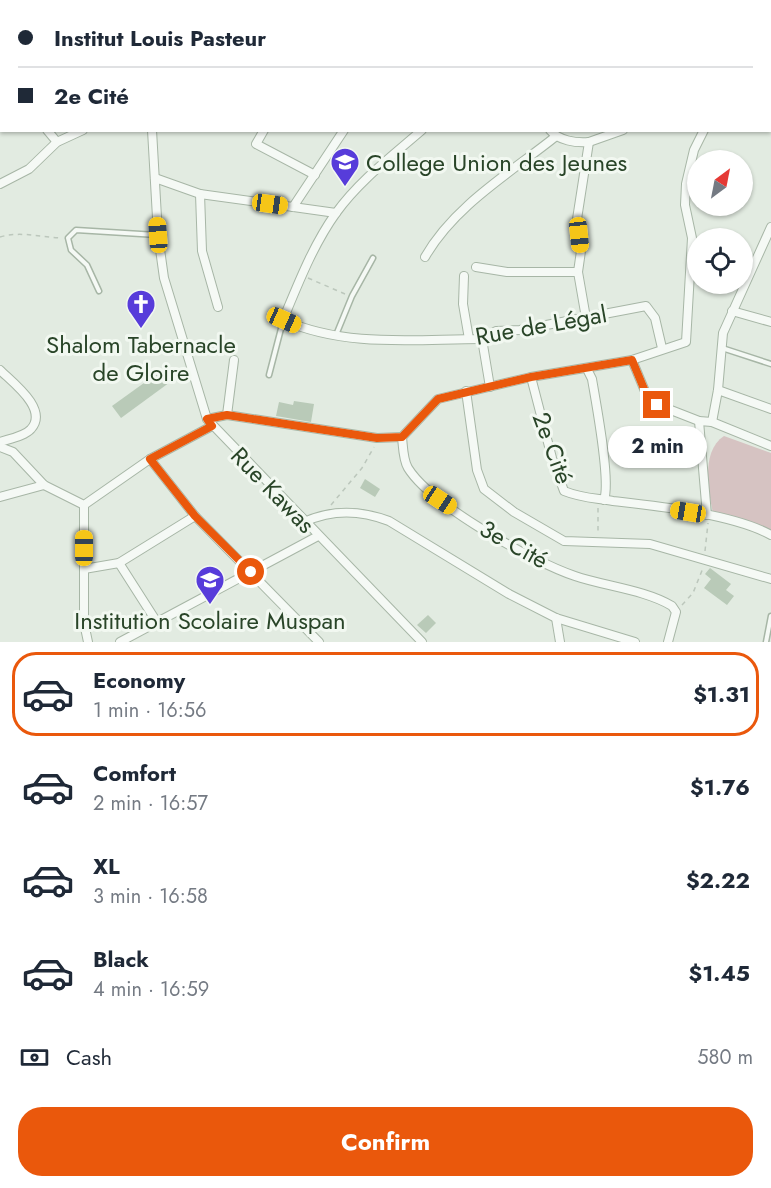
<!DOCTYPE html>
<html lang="en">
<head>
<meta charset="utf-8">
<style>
	body { margin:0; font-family:Jost,sans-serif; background:#f2f2f3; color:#1f2937; height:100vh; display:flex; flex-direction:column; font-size:22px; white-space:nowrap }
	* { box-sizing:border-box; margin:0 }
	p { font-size:20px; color:#747a83 }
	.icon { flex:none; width:33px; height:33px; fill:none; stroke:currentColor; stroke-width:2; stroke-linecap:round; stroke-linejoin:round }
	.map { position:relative; height:642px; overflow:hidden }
	.side { display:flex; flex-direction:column; background:#fff; flex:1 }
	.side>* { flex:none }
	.top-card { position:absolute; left:0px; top:0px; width:771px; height:132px; box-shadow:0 2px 4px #0004; display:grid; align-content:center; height:132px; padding:0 18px; background:#fff }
	.needle { width:39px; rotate:32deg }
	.controls { position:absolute; left:687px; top:150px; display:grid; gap:12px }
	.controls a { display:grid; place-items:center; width:66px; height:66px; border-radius:50%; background:#fff; box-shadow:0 2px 4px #0004; font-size:30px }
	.end { position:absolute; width:27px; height:27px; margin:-14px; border:8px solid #ea580c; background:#fff; box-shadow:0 0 0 3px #fff }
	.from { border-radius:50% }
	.bubble { position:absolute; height:42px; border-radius:21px; background:#fff; box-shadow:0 2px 4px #0004; font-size:20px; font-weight:700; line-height:42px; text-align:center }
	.car { position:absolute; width:18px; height:36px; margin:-18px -9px; border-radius:8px; box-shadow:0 0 4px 2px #0007; background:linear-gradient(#f5c518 24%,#345 0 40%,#f5c518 0 76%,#345 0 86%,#f5c518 0) }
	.top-card b { display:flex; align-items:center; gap:21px; height:57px; font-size:22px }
	.top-card b+b { border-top:2px solid #e0e1e3 }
	.top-card i { width:15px; height:15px; background:#1f2937 }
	ul { padding:10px 0 0; list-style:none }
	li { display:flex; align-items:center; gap:18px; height:84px; margin:0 12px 9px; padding:0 6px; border:3px solid transparent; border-radius:24px }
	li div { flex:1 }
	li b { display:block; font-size:22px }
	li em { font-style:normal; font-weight:700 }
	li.current { border-color:#ea580c }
	li>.icon { width:54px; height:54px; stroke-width:1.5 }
	.pay { display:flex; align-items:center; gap:15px; height:66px; padding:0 18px; font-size:22px }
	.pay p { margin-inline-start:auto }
	.cta { display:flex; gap:12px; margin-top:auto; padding:12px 18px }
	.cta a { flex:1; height:69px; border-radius:24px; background:#ea580c; color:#fff; font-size:24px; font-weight:700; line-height:69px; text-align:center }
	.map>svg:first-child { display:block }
	.green { fill:#d6c3c2 }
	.building { fill:#b9cab8 }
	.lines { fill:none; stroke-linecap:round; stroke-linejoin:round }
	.lane-casing { stroke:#a7b6a6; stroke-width:7 }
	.street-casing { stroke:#a7b6a6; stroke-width:10 }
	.path { stroke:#bcc7bc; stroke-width:1.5; stroke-dasharray:4.5 4.5; stroke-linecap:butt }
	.lane { stroke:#f5f9f5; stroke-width:4 }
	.street { stroke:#f5f9f5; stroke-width:8 }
	.route { stroke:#ea580c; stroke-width:8 }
	.labels { text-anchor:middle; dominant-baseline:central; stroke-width:6; stroke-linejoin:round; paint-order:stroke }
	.poi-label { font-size:24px; fill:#294528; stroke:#f2f8f1 }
	.street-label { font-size:24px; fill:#294528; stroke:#f2f8f1 }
</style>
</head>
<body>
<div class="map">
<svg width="771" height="642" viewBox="0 0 771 642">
	<rect width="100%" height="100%" fill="#e2ebe1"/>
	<path class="green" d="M724,436L771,453V530L713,513C708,490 701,451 724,436Z"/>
	<g class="building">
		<path d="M169,365L177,377L121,418L112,406Z"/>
		<path d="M294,401L314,404L311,422L276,416L279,402L293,405Z"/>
		<path d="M365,479L380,489L375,497L360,488Z"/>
		<path d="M710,568L731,584L726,590L734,596L727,605L704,588L711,579L705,574Z"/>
		<path d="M428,615L436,623L426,633L417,625Z"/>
	</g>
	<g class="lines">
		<g class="lane-casing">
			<g id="lane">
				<path d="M176,0L177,2"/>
				<path d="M271,0V2"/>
				<path d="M99,291L87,265L71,250L68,238L76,230L157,235"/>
				<path d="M336,335L352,296L373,258"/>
				<path d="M722,348L771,364"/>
				<path d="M269,375L283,321"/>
				<path d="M766,642L771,616"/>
			</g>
		</g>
		<g class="street-casing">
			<g id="street">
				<path d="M7,0L8,2"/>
				<path d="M99,0H131"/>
				<path d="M310,0V2"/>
				<path d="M579,0L580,2"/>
				<path d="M665,0L666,2"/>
				<path d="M722,0V2"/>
				<path d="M157,2V0"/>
				<path d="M488,2V0"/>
				<path d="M585,2L598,0"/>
				<path d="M0,53L2,52"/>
				<path d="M0,118H2"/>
				<path d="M47,130L57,142"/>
				<path d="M152,130L158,235L164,278L207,419L422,642"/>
				<path d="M264,130L256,144L315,175"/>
				<path d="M422,130C392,156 359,181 336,213C313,245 298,284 283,320C347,348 414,339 482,339L496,331L520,330L646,306L655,318L662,348"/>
				<path d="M550,130C559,141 576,143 589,142L577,219L581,251L578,272L586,318"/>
				<path d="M589,142L623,130"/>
				<path d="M155,178L200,194L336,213"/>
				<path d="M0,184L29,169L57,142L83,130"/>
				<path d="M200,194L202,251L218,307"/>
				<path d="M293,207L344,130"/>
				<path d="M425,257C454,206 510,173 555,137"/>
				<path d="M476,267L507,272H578"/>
				<path d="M464,276L463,304L469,339"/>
				<path d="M732,311L771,322"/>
				<path d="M482,339L490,387"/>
				<path d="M632,360L647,396L658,405L699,421L712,422L771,446"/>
				<path d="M587,369L592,379C596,403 611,481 604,500"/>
				<path d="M0,370C12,382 49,409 31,429C25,436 9,439 0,442"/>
				<path d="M531,377L552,458L564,491C581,498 595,498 613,501C657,506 733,514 771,535"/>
				<path d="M718,390L771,409"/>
				<path d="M466,391L477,470L484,489L514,512L564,541L650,544L771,579"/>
				<path d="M227,415L234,360"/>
				<path d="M207,419L227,415L377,438L402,437"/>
				<path d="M699,421L707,515"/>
				<path d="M712,422L718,390L723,333L771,227"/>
				<path d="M0,447L13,452L44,485L84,505L150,459L212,426"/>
				<path d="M150,459L195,516L319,642"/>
				<path d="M0,497L44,485"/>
				<path d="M84,505V623L88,642"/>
				<path d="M304,522C333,509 360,510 389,521L509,594L556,618L635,642"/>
				<path d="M119,563L158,624"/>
				<path d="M84,569L119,563L195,516"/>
				<path d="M556,618L560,642"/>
				<path d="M120,642L318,536"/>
				<path d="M668,642L676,612L672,606C646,590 604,586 575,576C533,562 431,505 408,468C403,460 403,446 402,437L438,399L531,377L632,360L686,342L692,238L685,205L686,184L694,150L704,130"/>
			</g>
		</g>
		<g class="path">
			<path d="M0,237C20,231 40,237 61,238"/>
			<path d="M308,278L345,294"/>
			<path d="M331,505L362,468L374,447"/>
			<path d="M598,508V535"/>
			<path d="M705,551L708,523"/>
			<path d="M682,605L693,593L703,568"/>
		</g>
		<use href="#lane" class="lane"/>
		<use href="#street" class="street"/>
	</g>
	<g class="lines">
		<path class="route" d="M251,572L195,516L150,459L212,426L207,419L227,415L377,438L402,437L438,399L531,377L632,360L647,396L657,405"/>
	</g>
	<defs>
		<g id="school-pin" transform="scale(1.5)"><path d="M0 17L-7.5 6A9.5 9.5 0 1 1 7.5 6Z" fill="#573cda" stroke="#f2f8f1"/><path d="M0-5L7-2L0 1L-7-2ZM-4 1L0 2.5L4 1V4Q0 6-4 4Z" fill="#fff"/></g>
		<g id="church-pin" transform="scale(1.5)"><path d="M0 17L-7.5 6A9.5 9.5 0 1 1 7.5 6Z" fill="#573cda" stroke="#f2f8f1"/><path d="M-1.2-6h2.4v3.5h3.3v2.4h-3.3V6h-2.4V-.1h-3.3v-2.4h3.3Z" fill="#fff"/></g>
	</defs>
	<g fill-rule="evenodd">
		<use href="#school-pin" x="345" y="162"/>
		<use href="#church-pin" x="141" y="304"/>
		<use href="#school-pin" x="210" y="580"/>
	</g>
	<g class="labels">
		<g class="poi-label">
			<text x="366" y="162" text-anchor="start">College Union des Jeunes</text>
			<text x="141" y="344">Shalom Tabernacle<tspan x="141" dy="28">de Gloire</tspan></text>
			<text x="210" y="620">Institution Scolaire Muspan</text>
		</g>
		<g class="street-label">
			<text transform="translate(541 325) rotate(-10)">Rue de Légal</text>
			<text transform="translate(553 448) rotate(70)">2e Cité</text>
			<text transform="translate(273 490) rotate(46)">Rue Kawas</text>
			<text transform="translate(514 544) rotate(29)">3e Cité</text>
		</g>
	</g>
</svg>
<div class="controls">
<a><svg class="needle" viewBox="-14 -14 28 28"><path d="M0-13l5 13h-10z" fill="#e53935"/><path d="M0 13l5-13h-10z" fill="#747a83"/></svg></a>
<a><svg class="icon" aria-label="locate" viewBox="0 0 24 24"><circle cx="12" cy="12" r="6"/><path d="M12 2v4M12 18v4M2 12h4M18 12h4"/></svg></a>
</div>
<i class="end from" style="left:251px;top:572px"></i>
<i class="end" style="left:657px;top:405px"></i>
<div class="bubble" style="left:608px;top:426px;width:99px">2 min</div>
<i class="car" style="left:270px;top:204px;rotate:98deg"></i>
<i class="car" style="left:158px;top:235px;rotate:356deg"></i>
<i class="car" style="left:579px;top:235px;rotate:174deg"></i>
<i class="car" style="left:284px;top:320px;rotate:114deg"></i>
<i class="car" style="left:440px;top:500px;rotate:123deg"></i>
<i class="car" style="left:688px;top:512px;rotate:279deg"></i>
<i class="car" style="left:84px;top:548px;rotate:0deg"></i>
<div class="top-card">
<b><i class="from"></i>Institut Louis Pasteur</b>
<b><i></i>2e Cité</b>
</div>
</div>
<section class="side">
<ul>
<li class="current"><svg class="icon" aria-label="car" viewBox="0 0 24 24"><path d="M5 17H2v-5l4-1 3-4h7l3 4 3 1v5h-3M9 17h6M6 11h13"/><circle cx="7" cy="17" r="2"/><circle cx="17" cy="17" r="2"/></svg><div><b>Economy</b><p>1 min · 16:56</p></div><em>$1.31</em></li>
<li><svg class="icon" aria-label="car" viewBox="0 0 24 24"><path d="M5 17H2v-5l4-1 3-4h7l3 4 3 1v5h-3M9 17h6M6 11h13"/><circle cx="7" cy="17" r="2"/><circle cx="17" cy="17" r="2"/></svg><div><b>Comfort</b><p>2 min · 16:57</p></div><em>$1.76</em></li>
<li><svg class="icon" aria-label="car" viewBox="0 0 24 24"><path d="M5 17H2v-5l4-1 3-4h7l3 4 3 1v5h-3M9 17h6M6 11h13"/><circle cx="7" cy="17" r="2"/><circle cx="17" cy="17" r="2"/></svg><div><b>XL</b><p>3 min · 16:58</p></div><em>$2.22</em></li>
<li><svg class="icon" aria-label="car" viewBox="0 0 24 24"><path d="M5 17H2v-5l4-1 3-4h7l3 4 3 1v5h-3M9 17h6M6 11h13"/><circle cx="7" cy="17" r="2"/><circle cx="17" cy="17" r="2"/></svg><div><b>Black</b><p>4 min · 16:59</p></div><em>$1.45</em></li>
</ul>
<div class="pay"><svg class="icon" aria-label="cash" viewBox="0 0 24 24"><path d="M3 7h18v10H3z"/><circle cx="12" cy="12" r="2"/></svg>Cash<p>580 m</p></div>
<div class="cta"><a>Confirm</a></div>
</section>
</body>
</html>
